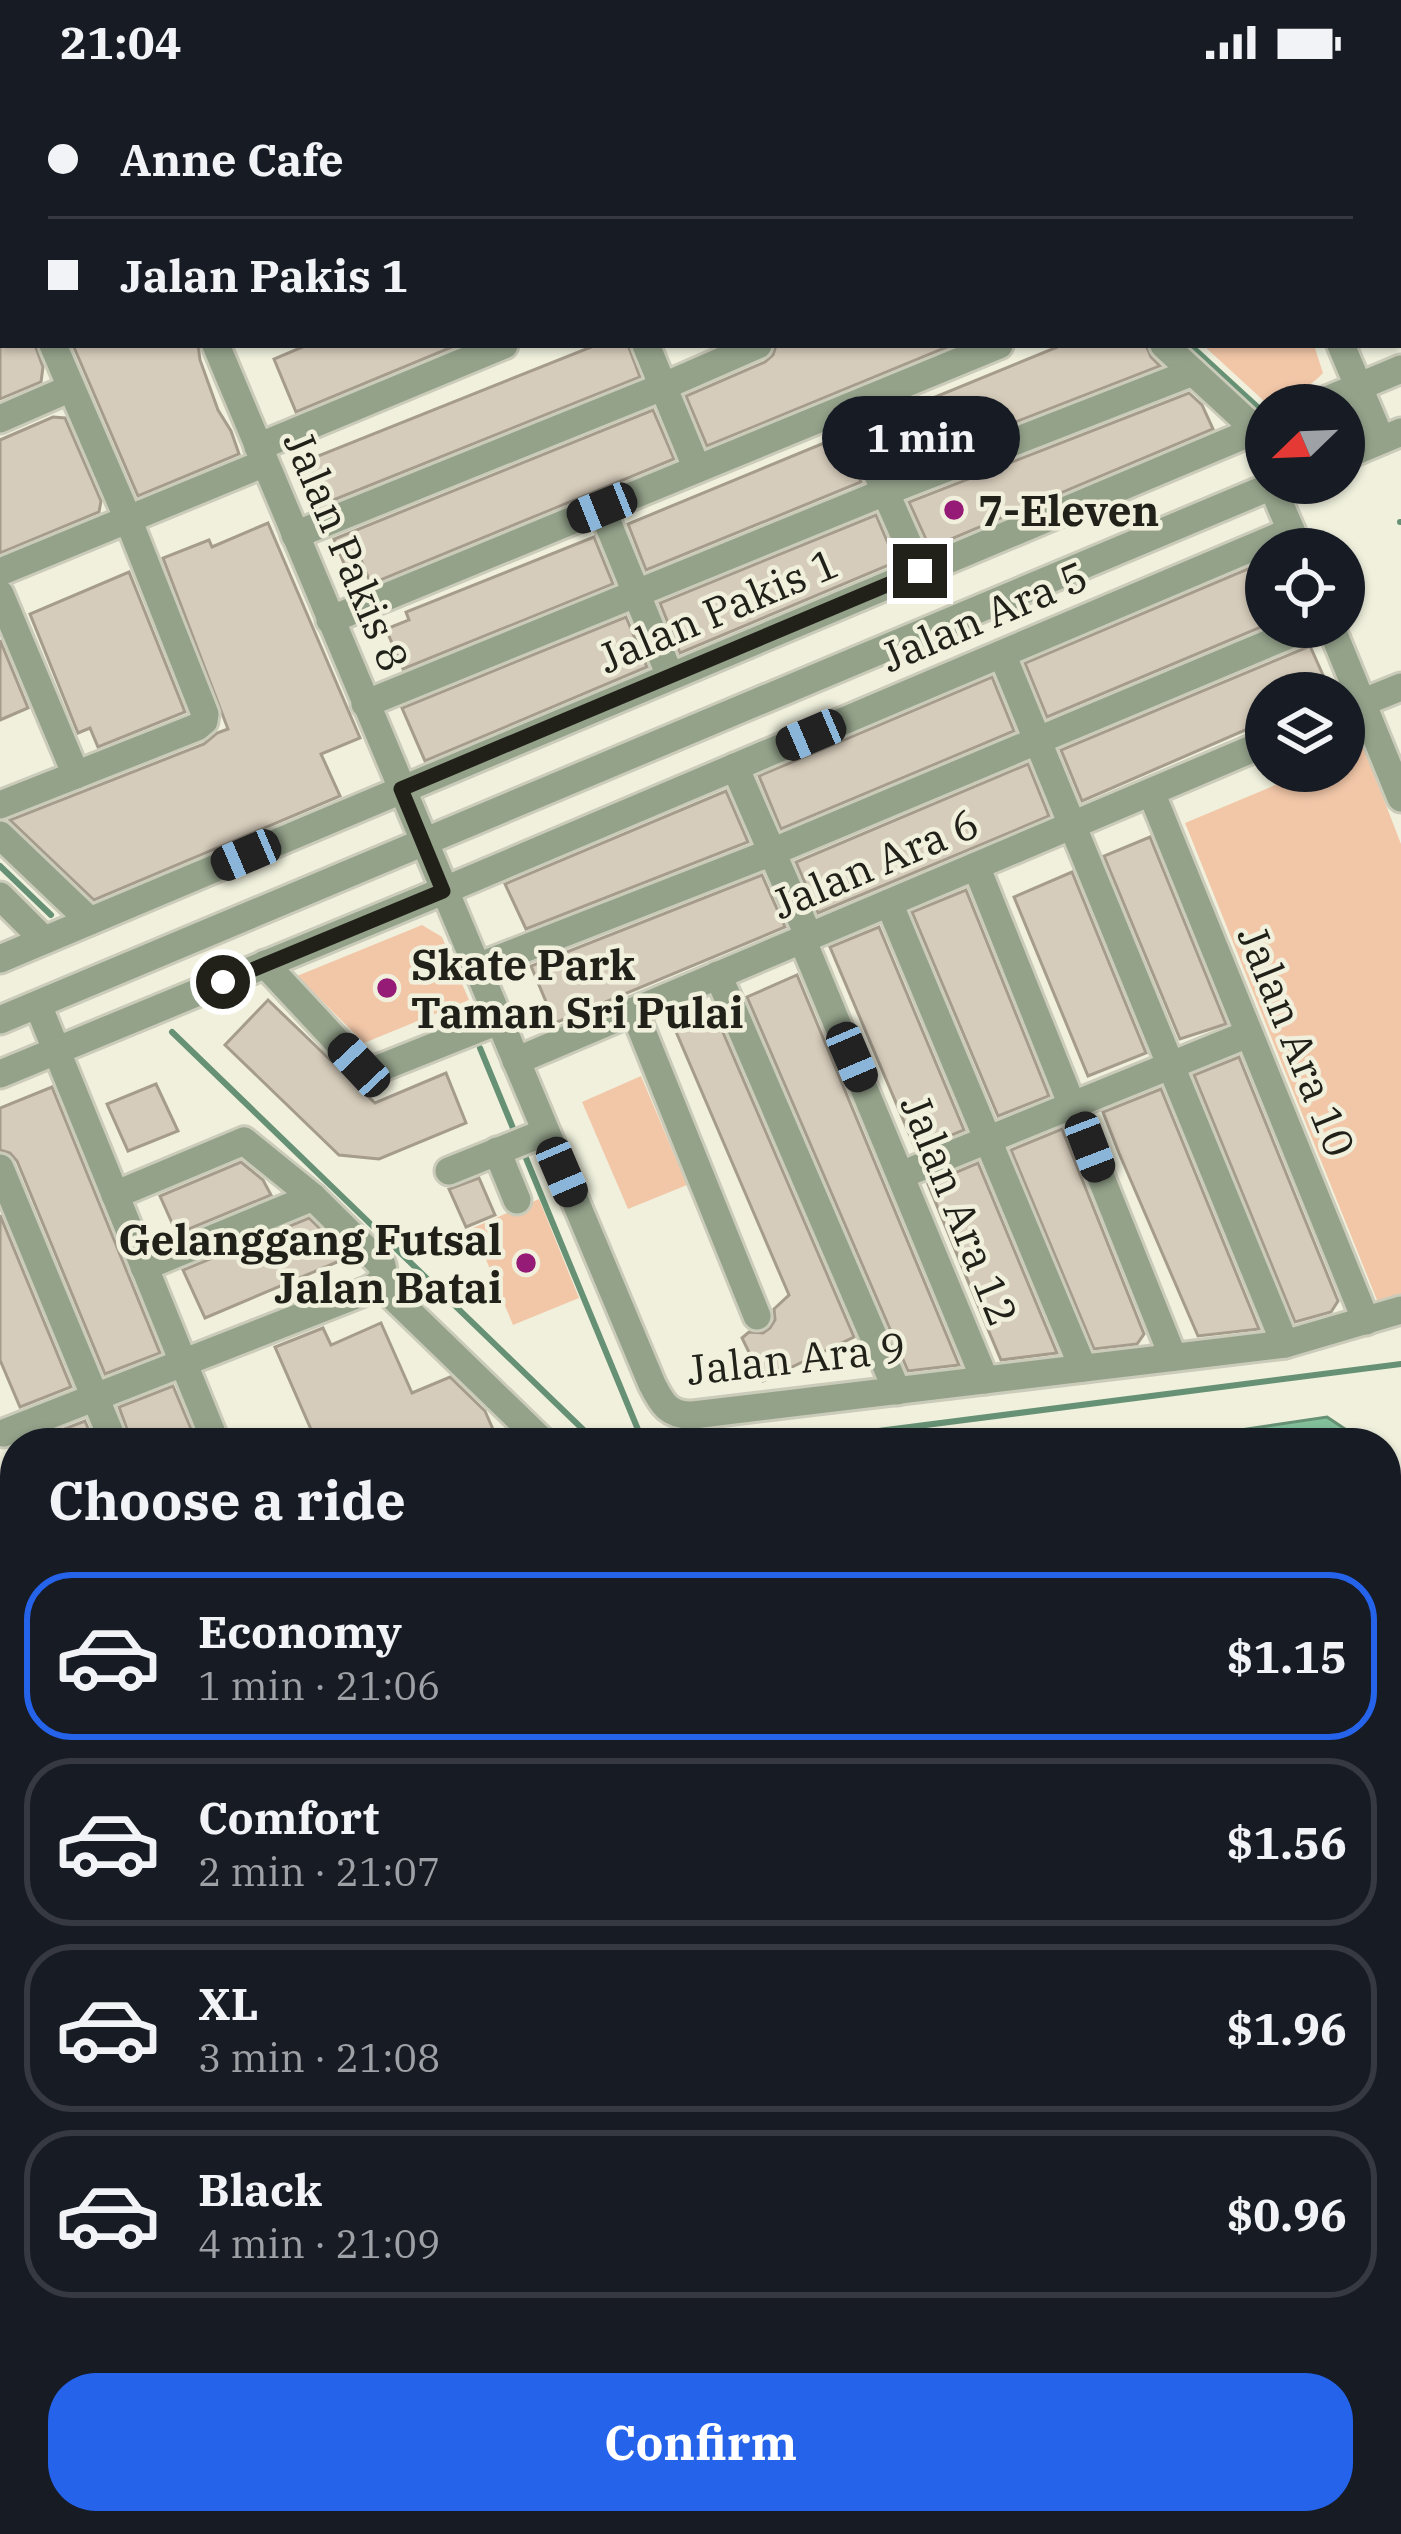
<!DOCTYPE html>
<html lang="en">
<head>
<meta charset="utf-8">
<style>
	body { margin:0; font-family:"IBM Plex Serif",serif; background:#242831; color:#f1f3f6; height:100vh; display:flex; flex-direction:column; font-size:45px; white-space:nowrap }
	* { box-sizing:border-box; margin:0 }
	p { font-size:39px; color:#9ea1a6 }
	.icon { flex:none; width:66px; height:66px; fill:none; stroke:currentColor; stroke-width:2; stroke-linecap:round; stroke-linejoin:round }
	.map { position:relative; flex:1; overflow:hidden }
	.sheet { position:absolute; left:0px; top:1344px; width:1401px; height:1107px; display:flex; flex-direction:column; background:#171b24; border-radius:48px 48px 0 0; box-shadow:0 3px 9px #0004 }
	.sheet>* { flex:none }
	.banner { position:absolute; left:0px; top:0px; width:1401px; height:264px; box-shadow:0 3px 9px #0004; display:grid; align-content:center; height:264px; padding:0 48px; background:#171b24 }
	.needle { width:78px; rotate:247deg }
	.fabs { position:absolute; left:1245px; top:300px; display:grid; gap:24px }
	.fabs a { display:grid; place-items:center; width:120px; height:120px; border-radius:50%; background:#171b24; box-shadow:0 3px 9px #0004; font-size:60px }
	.end { position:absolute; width:54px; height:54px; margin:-27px; border:15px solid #21211a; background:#fff; box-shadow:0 0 0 6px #fff }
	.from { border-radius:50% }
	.bubble { position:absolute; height:84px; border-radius:42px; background:#171b24; box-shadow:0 3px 9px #0004; font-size:39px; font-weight:800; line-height:84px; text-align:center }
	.car { position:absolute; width:36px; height:72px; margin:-36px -18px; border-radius:15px; box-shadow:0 0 9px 3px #0007; background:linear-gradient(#222 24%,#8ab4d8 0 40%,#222 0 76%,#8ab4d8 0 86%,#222 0) }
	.banner b { display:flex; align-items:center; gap:42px; height:114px; font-size:45px }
	.banner b+b { border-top:3px solid #363941 }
	.banner i { width:30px; height:30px; background:#f1f3f6 }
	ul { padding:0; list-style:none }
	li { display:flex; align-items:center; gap:36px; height:168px; margin:0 24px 18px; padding:0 24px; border:6px solid #363941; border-radius:48px }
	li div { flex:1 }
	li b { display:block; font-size:45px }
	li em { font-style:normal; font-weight:800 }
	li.current { border-color:#2563eb }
	li>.icon { width:108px; height:108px; stroke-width:1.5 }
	h2 { padding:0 48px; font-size:54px; line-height:144px }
	.action { display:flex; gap:24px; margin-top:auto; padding:24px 48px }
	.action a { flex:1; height:138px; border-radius:48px; background:#2563eb; color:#fff; font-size:48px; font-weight:800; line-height:138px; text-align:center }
	.status { display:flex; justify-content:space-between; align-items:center; height:84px; padding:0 60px; background:#171b24; direction:ltr }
	.status svg { height:33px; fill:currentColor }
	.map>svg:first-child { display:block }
	.green { fill:#f2c7a8 }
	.water { fill:#83c19b; stroke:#669174; stroke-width:3 }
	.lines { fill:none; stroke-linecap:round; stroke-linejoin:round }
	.stream { stroke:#669174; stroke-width:6 }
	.river { stroke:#83c19b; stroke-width:36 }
	.building { fill:#d6ccbb; stroke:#a59c8c; stroke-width:3 }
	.minor-casing { stroke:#cbcbba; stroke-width:33 }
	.minor { stroke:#94a28a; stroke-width:27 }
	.route { stroke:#21211a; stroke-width:15 }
	.poi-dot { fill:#961b76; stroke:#f0f0dd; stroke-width:4.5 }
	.labels { text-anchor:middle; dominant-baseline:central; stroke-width:9; stroke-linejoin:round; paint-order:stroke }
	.poi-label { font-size:42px; font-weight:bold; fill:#21211a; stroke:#f0f0dd; text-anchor:start }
	.street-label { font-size:42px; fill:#21211a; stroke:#f0f0dd }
</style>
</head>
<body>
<div class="status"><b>21:04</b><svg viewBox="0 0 49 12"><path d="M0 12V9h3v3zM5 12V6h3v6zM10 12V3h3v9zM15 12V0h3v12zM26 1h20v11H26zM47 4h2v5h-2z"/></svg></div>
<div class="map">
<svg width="1401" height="2450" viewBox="0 0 1401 2450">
	<rect width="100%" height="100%" fill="#f0f0dd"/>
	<g class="green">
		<path d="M1203,261H1314L1323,289C1311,303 1284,317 1264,317Z"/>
		<path d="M1364,664L1401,760V1212L1379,1221L1185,739L1309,687H1344V673Z"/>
		<path d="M422,841L442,853L469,916L364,959L297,892Z"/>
		<path d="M641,992L687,1101L628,1125L582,1018Z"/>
		<path d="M539,1115L579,1214L513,1241L473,1144Z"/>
		<path d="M476,2436H645L651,2450H482Z"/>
	</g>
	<g class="water">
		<path d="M1327,1333L1345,1345L1352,1359H1154Z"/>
		<path d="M110,2436H447L453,2450H116Z"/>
	</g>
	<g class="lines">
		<g class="stream">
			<path d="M910,0L913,3"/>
			<path d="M1190,261L1264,329"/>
			<path d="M1400,438H1401"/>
			<path d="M0,782L51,831"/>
			<path d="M172,948L597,1359"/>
			<path d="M480,964L515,1049"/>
			<path d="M523,1067L639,1348L640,1359"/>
			<path d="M785,1359L1401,1280"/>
		</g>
		<g class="river">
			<path d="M1386,1845L1401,1830"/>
			<path d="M718,2450L733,2436"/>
		</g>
	</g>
	<g class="building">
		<path d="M0,261H35L43,283L41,298L0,315Z"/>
		<path d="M73,261H198L200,276L218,326L231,347L239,370L138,412Z"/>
		<path d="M307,261H457L296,328L274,275Z"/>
		<path d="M596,261H628L640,293L326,419L308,376Z"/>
		<path d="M776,261H952L707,362L686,312L765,278L773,271Z"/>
		<path d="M1062,261H1146L1151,273L1160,282L895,385L874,338Z"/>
		<path d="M1189,309L1202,321L1213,345L930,464L909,418Z"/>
		<path d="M653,326L674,375L371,500L361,476L345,482L334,455Z"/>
		<path d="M53,333L65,334L101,417L99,428L0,469V356Z"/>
		<path d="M841,352L861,398L646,486L628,440Z"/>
		<path d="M876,431L896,478L680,569L660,519Z"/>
		<path d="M268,439L360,654L321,670L340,712L94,816L10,736L204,660L217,649L228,645L163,474L209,456L212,463Z"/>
		<path d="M594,453L613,500L403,585L386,545L409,536L406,528Z"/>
		<path d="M1250,484L1266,517V541L1047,633L1025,579Z"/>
		<path d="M129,488L185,628L98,663L90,644L78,649L30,530Z"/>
		<path d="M626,533L647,583L425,677L402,624Z"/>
		<path d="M0,556L28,624L0,636Z"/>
		<path d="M1310,562L1331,609H1266V637L1082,717L1061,666Z"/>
		<path d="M992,593L1014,647L781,745L759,692Z"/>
		<path d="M1028,680L1049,732L818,829L796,778Z"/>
		<path d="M726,707L748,758L526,845L505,800Z"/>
		<path d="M1150,753L1226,940L1180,955L1104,772Z"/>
		<path d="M1072,788L1146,969L1088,992L1014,813Z"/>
		<path d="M762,791L785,843L555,939L531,882Z"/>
		<path d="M966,806L1049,1012L998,1032L912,828Z"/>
		<path d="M879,843L964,1046L916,1066L830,863Z"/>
		<path d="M797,891L959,1281L908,1287L747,913Z"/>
		<path d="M268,916L375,1019L446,989L466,1039L379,1075L339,1071L225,961Z"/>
		<path d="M713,925L854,1253L763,1297L742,1254L749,1248L763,1249L770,1244L775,1236L774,1225L789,1211L674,943Z"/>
		<path d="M1239,973L1338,1217L1331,1228L1295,1238L1194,991Z"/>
		<path d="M156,1000L178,1047L128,1067L107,1020Z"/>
		<path d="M52,1003L160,1269L105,1290L17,1077L10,1069L0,1066V1024Z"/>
		<path d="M1161,1005L1259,1245L1198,1252L1119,1069L1103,1028Z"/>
		<path d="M1062,1045L1144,1250L1137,1260L1094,1265L1011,1066Z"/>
		<path d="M241,1078L263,1096L271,1111L177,1150L160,1112Z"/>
		<path d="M978,1079L1057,1269L1001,1276L984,1236L928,1100Z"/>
		<path d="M479,1094L495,1131L466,1143L449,1105Z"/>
		<path d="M0,1131L71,1303L20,1323L0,1276Z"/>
		<path d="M309,1134L349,1173L205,1234L183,1186Z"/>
		<path d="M381,1239L412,1309L450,1293L485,1327L499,1359H317L275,1263L323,1244L331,1261Z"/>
		<path d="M173,1302L197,1359H132L119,1323Z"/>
		<path d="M85,1337L94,1359H38L36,1356Z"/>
	</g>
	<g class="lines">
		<g class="minor-casing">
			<g id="minor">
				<path d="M107,0L108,3"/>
				<path d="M491,0L492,3"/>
				<path d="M942,0L945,3"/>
				<path d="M1018,0L1019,3"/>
				<path d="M1119,0L1120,3"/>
				<path d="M1228,0L1230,3"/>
				<path d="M1337,0L1338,3"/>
				<path d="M152,3L159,0"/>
				<path d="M386,3L393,0"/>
				<path d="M639,3L646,0"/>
				<path d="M857,3L864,0"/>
				<path d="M1398,88L1401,86"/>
				<path d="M0,99L3,97"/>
				<path d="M0,137L3,144"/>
				<path d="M1398,192L1401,190"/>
				<path d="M216,261L652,1300C662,1320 669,1332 693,1331L1285,1260L1401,1226"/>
				<path d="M646,261L697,385"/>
				<path d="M1164,261L1256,346"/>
				<path d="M1341,261L1381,356"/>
				<path d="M1315,321L1401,285"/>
				<path d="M848,323L920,487"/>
				<path d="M0,335L71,304"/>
				<path d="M258,363L504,261"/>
				<path d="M1344,372L1401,348"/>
				<path d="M1272,402L1299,465"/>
				<path d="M602,425L670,592"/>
				<path d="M295,451L662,303L758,261"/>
				<path d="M0,488L265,379"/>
				<path d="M0,510L76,691"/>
				<path d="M330,536L999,261"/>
				<path d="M1331,543L1401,714"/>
				<path d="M1002,570L1285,1260"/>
				<path d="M365,620L885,408L1193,288"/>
				<path d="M1344,626L1401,603"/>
				<path d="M735,683L809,853"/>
				<path d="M1151,708L1366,1237"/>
				<path d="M0,721L197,643L204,637L205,630L128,435L53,261"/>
				<path d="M0,751L90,837"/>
				<path d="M976,782L1173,1273"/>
				<path d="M0,812L44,856"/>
				<path d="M889,819L1083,1284"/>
				<path d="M802,855L985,1296"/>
				<path d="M0,875L1266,342"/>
				<path d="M265,880L359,981L375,986L498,937"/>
				<path d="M475,884L772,768L1308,543"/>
				<path d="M718,891L897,1307"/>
				<path d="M38,921L216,1359"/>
				<path d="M634,927L757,1232"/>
				<path d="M0,936L1279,399"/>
				<path d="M516,977L1266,659"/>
				<path d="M0,990L443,807L1291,447"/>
				<path d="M497,1067L517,1116"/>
				<path d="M0,1084L114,1359"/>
				<path d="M449,1087L546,1048"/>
				<path d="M901,1091L1248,950"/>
				<path d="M144,1183L313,1113"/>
				<path d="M380,1200L541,1356"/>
				<path d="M4,1349L369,1206C381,1199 385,1195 382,1181L313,1113L244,1057L115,1111"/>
				<path d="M0,1510L15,1504"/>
				<path d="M1386,1528L1401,1478"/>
				<path d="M0,1582L15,1618"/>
				<path d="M0,1754L15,1748"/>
				<path d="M1386,1760L1401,1746"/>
				<path d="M0,1791L15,1827"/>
				<path d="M0,1951L15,1945"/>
				<path d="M1386,1990L1401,1976"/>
				<path d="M0,2112L15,2106"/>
				<path d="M1386,2150L1401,2136"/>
				<path d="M0,2205L15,2199"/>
				<path d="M0,2268L15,2304"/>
				<path d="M1386,2300L1401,2287"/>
				<path d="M1386,2364L1401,2353"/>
				<path d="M68,2436L74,2450"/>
				<path d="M968,2436L981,2450"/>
				<path d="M1087,2436L1099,2450"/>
				<path d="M1217,2436L1219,2450"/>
				<path d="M832,2450L847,2436"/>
				<path d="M1299,2450L1313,2436"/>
				<path d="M1397,2450L1401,2447"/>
			</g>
		</g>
		<use href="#minor" class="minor"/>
	</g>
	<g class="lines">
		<path class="route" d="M223,898L443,807L401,705L920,487"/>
	</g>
	<g class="poi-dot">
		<circle cx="954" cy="426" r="12"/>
		<circle cx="387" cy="904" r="12"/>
		<circle cx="526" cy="1179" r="12"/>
	</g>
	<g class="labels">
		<g class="poi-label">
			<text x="978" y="426">7-Eleven</text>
			<text x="411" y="880">Skate Park<tspan x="411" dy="48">Taman Sri Pulai</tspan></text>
			<text x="502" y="1155" text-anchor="end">Gelanggang Futsal<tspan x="502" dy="48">Jalan Batai</tspan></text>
		</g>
		<g class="street-label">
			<text transform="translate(347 467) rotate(67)">Jalan Pakis 8</text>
			<text transform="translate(718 526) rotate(-23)">Jalan Pakis 1</text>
			<text transform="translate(984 532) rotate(-23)">Jalan Ara 5</text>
			<text transform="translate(875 779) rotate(-23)">Jalan Ara 6</text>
			<text transform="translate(1297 957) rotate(68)">Jalan Ara 10</text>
			<text transform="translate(960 1126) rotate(68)">Jalan Ara 12</text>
			<text transform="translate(796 1274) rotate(-6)">Jalan Ara 9</text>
		</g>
	</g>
</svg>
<div class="fabs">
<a><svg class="needle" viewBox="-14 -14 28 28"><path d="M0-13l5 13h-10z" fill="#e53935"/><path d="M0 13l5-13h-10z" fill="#9ea1a6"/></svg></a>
<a><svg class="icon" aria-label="locate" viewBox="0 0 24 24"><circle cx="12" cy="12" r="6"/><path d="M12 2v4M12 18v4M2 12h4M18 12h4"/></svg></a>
<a><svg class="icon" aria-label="layers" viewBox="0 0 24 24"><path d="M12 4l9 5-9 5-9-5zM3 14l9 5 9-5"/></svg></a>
</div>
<i class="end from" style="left:223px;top:898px"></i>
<i class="end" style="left:920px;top:487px"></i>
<div class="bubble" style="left:822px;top:312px;width:198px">1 min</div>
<i class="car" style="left:602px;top:424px;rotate:248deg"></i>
<i class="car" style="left:811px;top:651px;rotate:247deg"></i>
<i class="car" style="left:246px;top:771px;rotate:247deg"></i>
<i class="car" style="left:852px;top:973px;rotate:157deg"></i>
<i class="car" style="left:359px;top:981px;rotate:317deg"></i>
<i class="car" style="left:1090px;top:1063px;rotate:159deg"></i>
<i class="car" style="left:562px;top:1088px;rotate:157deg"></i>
<div class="banner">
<b><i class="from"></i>Anne Cafe</b>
<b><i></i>Jalan Pakis 1</b>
</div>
<section class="sheet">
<h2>Choose a ride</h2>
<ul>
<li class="current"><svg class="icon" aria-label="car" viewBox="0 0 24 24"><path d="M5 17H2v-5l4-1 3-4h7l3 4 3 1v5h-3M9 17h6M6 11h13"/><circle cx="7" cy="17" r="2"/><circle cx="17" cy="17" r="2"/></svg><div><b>Economy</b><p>1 min · 21:06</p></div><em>$1.15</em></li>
<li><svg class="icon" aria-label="car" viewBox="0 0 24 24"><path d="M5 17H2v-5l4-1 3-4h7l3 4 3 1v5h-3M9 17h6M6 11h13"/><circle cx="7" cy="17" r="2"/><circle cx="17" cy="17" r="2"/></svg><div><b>Comfort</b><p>2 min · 21:07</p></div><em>$1.56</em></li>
<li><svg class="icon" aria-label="car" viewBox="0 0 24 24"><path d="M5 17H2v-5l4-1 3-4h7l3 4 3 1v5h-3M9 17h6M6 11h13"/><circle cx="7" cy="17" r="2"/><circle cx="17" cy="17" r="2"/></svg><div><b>XL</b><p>3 min · 21:08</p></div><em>$1.96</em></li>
<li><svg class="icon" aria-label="car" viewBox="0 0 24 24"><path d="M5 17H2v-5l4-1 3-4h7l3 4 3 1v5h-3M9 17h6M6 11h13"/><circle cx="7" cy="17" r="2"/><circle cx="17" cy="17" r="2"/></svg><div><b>Black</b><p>4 min · 21:09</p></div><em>$0.96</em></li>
</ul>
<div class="action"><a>Confirm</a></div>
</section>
</div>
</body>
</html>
